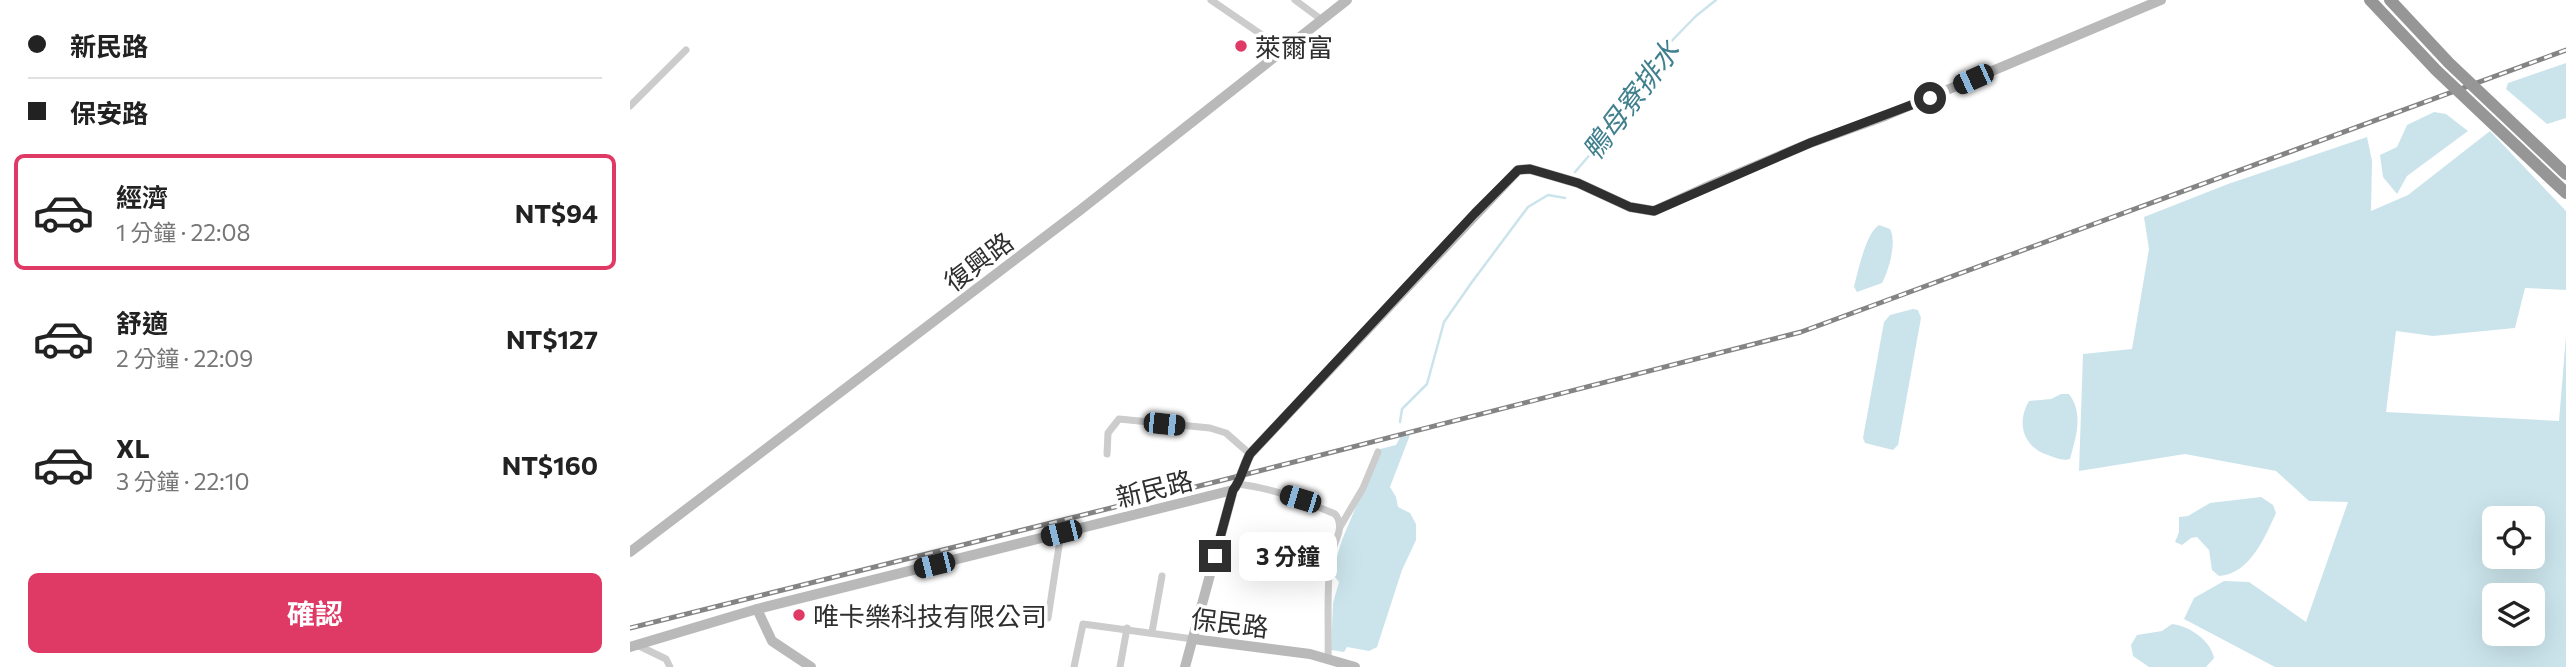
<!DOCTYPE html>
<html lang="zh-TW">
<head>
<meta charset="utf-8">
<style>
	body { margin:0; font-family:Commissioner,"Noto Sans TC",sans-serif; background:#f6f6f6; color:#222; height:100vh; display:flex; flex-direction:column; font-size:26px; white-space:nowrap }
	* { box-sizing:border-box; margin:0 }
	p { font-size:23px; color:#767676 }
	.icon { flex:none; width:38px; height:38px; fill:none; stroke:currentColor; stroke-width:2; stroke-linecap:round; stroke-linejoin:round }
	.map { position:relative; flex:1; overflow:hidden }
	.sheet { display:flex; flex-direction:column; background:#fff; width:630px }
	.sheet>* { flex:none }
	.banner { display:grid; align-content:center; height:154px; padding:0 28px; background:#fff }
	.controls { position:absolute; left:1852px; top:506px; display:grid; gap:14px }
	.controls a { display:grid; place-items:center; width:63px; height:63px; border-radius:10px; background:#fff; box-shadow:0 7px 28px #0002; font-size:35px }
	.end { position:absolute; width:32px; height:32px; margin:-16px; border:9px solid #2f2f2f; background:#fff; box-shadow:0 0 0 4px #fff }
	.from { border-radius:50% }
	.bubble { position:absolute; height:49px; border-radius:10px; background:#fff; box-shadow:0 7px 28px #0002; font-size:23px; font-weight:700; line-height:49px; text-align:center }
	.car { position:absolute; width:21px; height:42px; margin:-21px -10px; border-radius:9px; box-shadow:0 0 5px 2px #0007; background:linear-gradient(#222 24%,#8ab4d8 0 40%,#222 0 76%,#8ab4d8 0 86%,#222 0) }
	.banner b { display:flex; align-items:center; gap:24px; height:66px; font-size:26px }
	.banner b+b { border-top:2px solid #e0e0e0 }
	.banner i { width:18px; height:18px; background:#222 }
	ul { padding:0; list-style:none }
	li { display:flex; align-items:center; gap:21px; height:116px; margin:0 14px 10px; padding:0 14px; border:4px solid transparent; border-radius:10px }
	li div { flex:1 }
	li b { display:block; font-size:26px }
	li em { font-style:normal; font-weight:700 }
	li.current { border-color:#de3a65 }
	li>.icon { width:63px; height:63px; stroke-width:1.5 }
	.button { display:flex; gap:14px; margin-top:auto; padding:14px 28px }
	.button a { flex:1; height:80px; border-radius:10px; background:#de3a65; color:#fff; font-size:28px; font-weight:700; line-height:80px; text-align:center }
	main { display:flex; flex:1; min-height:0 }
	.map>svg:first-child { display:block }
	.water { fill:#cbe4eb; fill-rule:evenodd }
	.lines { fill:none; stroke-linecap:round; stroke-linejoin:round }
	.stream { stroke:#cbe4eb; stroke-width:2.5 }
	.street { stroke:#ccc; stroke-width:7 }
	.secondary { stroke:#b9b9b9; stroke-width:10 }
	.rail-casing { stroke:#848484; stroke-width:5 }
	.rail { stroke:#fff; stroke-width:2.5; stroke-dasharray:8; stroke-linecap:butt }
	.highway-bridge { stroke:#969696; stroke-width:12 }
	.route { stroke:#2f2f2f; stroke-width:9 }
	.poi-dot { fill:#de3a65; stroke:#fff; stroke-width:2.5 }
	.labels { text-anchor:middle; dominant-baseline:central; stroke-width:7; stroke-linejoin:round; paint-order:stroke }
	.poi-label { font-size:26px; fill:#2f2f2f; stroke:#fff; text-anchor:start }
	.street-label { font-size:26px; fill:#2f2f2f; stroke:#fff }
	.water-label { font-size:28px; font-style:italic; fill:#407f8e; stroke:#fff }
</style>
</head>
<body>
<main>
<section class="sheet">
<div class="banner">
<b><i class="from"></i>新民路</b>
<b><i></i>保安路</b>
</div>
<ul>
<li class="current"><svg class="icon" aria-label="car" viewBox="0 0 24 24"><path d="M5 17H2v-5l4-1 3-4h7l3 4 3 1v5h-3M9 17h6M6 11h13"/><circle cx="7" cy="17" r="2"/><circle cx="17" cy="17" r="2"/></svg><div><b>經濟</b><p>1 分鐘 · 22:08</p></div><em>NT$94</em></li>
<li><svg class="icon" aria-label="car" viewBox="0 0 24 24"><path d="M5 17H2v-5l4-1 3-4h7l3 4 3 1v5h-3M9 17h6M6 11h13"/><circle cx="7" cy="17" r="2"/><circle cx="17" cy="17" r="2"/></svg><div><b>舒適</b><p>2 分鐘 · 22:09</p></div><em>NT$127</em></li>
<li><svg class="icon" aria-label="car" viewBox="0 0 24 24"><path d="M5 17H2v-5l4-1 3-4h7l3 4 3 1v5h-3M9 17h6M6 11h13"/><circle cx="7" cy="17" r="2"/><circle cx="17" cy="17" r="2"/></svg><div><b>XL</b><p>3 分鐘 · 22:10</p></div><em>NT$160</em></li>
</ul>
<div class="button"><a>確認</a></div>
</section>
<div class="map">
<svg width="1936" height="667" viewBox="0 0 1936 667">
	<rect width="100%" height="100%" fill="#fff"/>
	<g class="water">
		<path d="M1936,63V118L1917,124L1876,89L1878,83Z"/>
		<path d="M1804,112L1816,114L1838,131L1777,176L1767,194L1753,177L1750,155L1767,147L1777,125Z"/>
		<path d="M1860,131L1936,211V290L1895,288L1885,328L1803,336L1766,331L1756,412L1929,421L1936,336V667H1645L1554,619L1564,598L1594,581L1619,582L1676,622L1718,502L1679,501L1646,471L1555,454L1449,471L1453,354L1502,349L1519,249L1514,217L1598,184L1737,137L1742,161L1741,211L1778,195ZM1864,518H1902V556H1864ZM1864,595H1902V634H1864Z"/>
		<path d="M1249,225L1260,229C1267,242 1259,270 1252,283L1227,292L1224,287C1228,271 1236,233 1249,225Z"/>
		<path d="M1283,309L1288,310L1291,318L1268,445L1263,450L1235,443L1233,438L1254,322L1260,315Z"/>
		<path d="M1431,394H1439C1454,414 1446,436 1440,459C1432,461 1426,458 1418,455C1393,447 1386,423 1399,401L1421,399Z"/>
		<path d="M780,435L760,487L766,497L768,507L780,513L786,524V540L772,570L747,647L739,651L717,647L714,652L701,650L703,603L709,582L702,573L712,540L750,449L766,445L771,436Z"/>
		<path d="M1631,497L1643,505L1646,513C1635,537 1620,574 1589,576L1582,570L1579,550L1567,537L1561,538L1552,545L1545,542L1549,532V517L1558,516L1580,503Z"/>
		<path d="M1542,624C1560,626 1581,641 1584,658L1576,667H1519L1503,656L1501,645L1507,635L1532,631Z"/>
	</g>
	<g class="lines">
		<g class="stream">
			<path d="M945,172L970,143L993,100L1024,59L1066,16L1086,0"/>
			<path d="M770,422L772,409L797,384L814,322L842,282L898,207L918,195L935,198"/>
		</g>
		<g class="street">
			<path d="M581,0L654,50"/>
			<path d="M665,0L692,20"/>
			<path d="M0,106L56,50"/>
			<path d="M477,454L478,433L489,419L580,428L596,433L620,454"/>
			<path d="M608,484C643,488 674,501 705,514C716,527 704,541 701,555C696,585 699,627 698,659"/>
			<path d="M710,527L733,488L748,452"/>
			<path d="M418,618L431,533"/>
			<path d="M522,632L532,576"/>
			<path d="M7,645L36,659L40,667"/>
			<path d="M444,667L453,624L563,639"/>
			<path d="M490,667L497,628"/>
		</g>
		<g class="secondary">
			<path d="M0,552L449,211L717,0"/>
			<path d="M127,609L142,641L181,667"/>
			<path d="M563,639L680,654L725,667"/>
			<path d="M0,647L127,609L603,490C610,483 614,465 620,454L888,170L900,169L948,183L1000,207L1024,211L1083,184L1180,143L1255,116L1531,0"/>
			<path d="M555,667L603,490"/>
		</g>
		<g class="rail-casing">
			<path id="rail" d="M0,628L609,476L1171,332L1936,50"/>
		</g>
		<use href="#rail" class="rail"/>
		<g class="highway-bridge">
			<path d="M1740,0L1806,70L1936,193"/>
			<path d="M1760,0L1819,63L1936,174"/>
		</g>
	</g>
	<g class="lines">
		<path class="route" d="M585,556L603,490C610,483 614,465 620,454L845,213L888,170L900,169L948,183L1000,207L1024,211L1180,143L1300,98"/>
	</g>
	<g class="poi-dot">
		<circle cx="611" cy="46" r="7"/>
		<circle cx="169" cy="615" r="7"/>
	</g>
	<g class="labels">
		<g class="poi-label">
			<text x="625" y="46">萊爾富</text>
			<text x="183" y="615">唯卡樂科技有限公司</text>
		</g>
		<g class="street-label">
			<text transform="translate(348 261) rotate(-37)">復興路</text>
			<text transform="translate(524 488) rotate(-14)">新民路</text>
			<text transform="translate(600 622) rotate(7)">保民路</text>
		</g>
		<g class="water-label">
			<text transform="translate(1000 100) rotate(-53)">鴨母寮排水</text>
		</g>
	</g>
</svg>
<div class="controls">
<a><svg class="icon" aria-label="locate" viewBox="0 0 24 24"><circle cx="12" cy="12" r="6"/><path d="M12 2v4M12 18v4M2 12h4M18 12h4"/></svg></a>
<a><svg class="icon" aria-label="layers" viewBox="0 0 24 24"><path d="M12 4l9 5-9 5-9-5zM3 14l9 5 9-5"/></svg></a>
</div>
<i class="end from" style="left:1300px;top:98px"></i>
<i class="end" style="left:585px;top:556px"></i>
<div class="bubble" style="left:609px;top:532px;width:98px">3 分鐘</div>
<i class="car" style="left:1343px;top:79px;rotate:246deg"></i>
<i class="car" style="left:534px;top:424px;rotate:96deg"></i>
<i class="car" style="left:670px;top:499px;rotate:287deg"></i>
<i class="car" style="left:431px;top:533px;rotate:256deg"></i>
<i class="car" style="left:304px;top:565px;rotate:256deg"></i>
</div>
</main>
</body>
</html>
